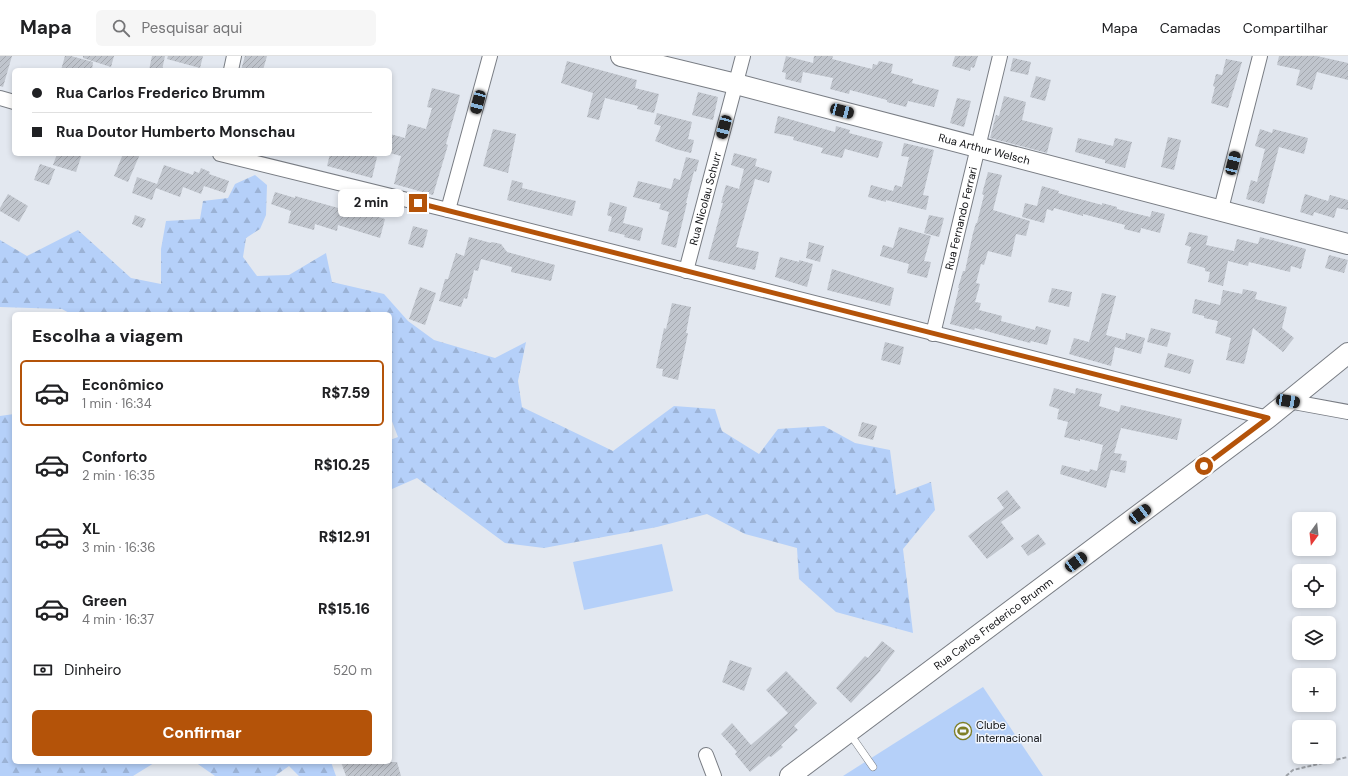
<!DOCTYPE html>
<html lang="pt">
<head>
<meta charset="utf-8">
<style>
	body { margin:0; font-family:"DM Sans",sans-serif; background:#f6f6f6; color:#202124; height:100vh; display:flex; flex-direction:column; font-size:15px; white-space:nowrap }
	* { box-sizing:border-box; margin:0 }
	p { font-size:13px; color:#757577 }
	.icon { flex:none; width:22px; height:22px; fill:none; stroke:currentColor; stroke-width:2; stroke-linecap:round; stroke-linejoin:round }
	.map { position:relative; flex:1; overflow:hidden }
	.panel { position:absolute; left:12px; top:256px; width:380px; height:452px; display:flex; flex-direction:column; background:#fff; border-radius:6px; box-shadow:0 2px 6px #0003 }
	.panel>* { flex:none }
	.banner { position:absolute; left:12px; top:12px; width:380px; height:88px; border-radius:6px; box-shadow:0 2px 6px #0003; display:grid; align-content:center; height:88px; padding:0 20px; background:#fff }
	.needle { width:26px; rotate:195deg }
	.controls { position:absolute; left:1292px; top:456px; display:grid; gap:8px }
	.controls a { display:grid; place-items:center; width:44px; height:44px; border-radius:6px; background:#fff; box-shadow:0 2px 6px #0003; font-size:20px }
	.end { position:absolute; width:18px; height:18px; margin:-9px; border:5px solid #b45309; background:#fff; box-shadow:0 0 0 2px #fff }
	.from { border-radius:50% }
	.bubble { position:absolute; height:28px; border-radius:6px; background:#fff; box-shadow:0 2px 6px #0003; font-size:13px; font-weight:800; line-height:28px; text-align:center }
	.car { position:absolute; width:12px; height:24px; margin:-12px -6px; border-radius:5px; box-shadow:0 0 3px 1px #0007; background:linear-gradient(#222 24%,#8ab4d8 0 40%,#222 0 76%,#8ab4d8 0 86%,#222 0) }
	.banner b { display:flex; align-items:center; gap:14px; height:38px; font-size:15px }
	.banner b+b { border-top:1px solid #e0e0e0 }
	.banner i { width:10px; height:10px; background:#202124 }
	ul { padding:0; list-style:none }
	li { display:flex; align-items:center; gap:12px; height:66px; margin:0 8px 6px; padding:0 12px; border:2px solid transparent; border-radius:6px }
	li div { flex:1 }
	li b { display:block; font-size:15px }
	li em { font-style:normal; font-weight:800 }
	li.active { border-color:#b45309 }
	li>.icon { width:36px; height:36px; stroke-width:1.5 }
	h2 { padding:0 20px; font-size:18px; line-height:48px }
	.pay { display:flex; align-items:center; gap:10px; height:44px; padding:0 20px; font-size:15px }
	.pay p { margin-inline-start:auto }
	.action { display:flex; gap:8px; margin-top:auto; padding:8px 20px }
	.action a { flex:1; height:46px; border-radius:6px; background:#b45309; color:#fff; font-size:16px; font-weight:800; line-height:46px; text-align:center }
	header { display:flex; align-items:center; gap:24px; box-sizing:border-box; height:56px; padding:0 20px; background:#fff; border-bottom:1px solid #e0e0e0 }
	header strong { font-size:19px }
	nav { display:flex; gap:22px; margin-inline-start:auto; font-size:14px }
	.search { width:280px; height:36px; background:#f6f6f6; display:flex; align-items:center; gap:10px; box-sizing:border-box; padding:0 14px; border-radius:6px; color:#757577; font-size:15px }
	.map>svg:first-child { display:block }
	.forest { fill:url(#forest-firs) }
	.pitch { fill:#b5d0f9 }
	.building { fill:url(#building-hatch) }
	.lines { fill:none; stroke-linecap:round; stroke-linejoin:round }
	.lane-casing { stroke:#797d84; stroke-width:8 }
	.street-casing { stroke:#797d84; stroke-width:16 }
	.secondary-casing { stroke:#797d84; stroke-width:22 }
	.path { stroke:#9da1a7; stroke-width:2; stroke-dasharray:4 2; stroke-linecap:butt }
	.lane { stroke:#fff; stroke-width:7 }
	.street { stroke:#fff; stroke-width:14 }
	.secondary { stroke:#fff; stroke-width:20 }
	.route { stroke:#b45309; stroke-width:5 }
	.labels { text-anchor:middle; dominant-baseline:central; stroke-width:3; stroke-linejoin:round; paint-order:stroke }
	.street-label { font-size:11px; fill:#101114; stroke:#f0f5fd }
	.poi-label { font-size:11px; fill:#101114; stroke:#f0f5fd; text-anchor:start }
</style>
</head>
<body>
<header>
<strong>Mapa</strong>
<div class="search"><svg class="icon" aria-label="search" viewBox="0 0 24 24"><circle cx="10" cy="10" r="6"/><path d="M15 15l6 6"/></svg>Pesquisar aqui</div>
<nav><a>Mapa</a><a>Camadas</a><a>Compartilhar</a></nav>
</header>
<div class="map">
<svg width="1348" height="720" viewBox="0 0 1348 720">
	<defs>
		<pattern id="forest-firs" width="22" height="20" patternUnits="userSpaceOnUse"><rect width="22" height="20" fill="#b5d0f9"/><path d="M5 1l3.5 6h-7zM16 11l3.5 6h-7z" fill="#9bb2d5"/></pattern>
		<pattern id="building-hatch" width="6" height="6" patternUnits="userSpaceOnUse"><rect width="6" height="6" fill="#c0c5cd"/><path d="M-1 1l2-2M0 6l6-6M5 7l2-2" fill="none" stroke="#a4a8af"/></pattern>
	</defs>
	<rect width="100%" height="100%" fill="#e3e8f0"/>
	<g class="forest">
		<path d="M255,119L267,129L266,159L260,173L246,182L243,201L257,220L289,219L326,197L332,226L384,238L408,265L434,284L495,302L526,286L518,325L522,351L613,395L674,350L715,353L722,375L759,398L778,373L824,370L855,387L890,394L896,439L931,426L935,454L903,493L913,577L836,556L799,523L797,492L745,478L707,458L657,471L544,492L505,487L417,422L392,433L390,432V384L398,381L390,360V258H71L62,253L0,251V184L27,200L78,174L131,222L161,228V193L166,165L200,163L203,145L228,142L235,128Z"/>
		<path d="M14,358V706H331L336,720H299L289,710L275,720H215L195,706L154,707L133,720H0V360Z"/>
	</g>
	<g class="pitch">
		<path d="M662,488L673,535L584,554L573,506Z"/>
		<path d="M983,631L1043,720H843Z"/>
	</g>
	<g class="building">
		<path d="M0,0H12L3,31L0,30Z"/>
		<path d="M65,0H71L93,6L92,14H61Z"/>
		<path d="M83,0H114L111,11L83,2Z"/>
		<path d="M152,0H165L162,14H149Z"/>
		<path d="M168,0H203L200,12L167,3Z"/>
		<path d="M245,0H267L263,14H241Z"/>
		<path d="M786,0L813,7L814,0H833L832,3L872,13L873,8L877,9L879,5L893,8L891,17L913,23L912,27L939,34L934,51L908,45L906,51L887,46V44L850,34L849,38L830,33L833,22L803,16L801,27L785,23L786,17L782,16Z"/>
		<path d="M955,0H978L974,12L971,11L970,15L952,10Z"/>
		<path d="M1279,0H1317L1348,7V24L1317,16L1312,34L1296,29L1300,14L1277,9Z"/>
		<path d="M1013,2L1031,6L1028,19L1010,15Z"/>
		<path d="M1226,3L1242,6L1228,52L1211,47L1215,31L1213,30L1216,18L1222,19Z"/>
		<path d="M567,5L637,24L635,32L659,38L654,57L637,53L638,50L605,42L599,64L587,61L593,37L561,27Z"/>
		<path d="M1036,20L1051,24L1045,45L1030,41Z"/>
		<path d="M432,32L460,39L446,88L448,89L433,139L394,128L401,100L390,97V78L405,82L408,68L426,73L432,52L427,51Z"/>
		<path d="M698,36L718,41L713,64L692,59Z"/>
		<path d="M1004,40L1026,46L1022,64L1053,72L1047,97L990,82L996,59L999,60Z"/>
		<path d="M957,42L971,45L964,71L950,67Z"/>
		<path d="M657,57L692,66L688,83L694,84L691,97L675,93L655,85L661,70L654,68Z"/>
		<path d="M778,60L835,76L836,70L850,74L849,77L883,86L878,102L845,93L842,102L821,97L823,92L793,84L794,81L774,77Z"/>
		<path d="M493,73L516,78L508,117L483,110Z"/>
		<path d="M1260,73L1272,77L1273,73L1308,82L1304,98L1279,91L1264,148L1246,143L1251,124L1257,126L1265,93L1255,90Z"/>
		<path d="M1168,81L1181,84L1174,114L1161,111Z"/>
		<path d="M1078,82L1113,90L1115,82L1132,86L1125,112L1105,107V104L1075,96Z"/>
		<path d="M904,87L934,94L923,139L929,140L926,154L886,144V146L868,141L871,129L893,135L895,129L902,131L909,101L901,100Z"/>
		<path d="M734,97L757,103L755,110L772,115L769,127L755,123L736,191L759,196L755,214L708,203L723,147H721L726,129L739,133L744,113L731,109Z"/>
		<path d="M57,98H82L76,116L53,109Z"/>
		<path d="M123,98H140L128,126L114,120Z"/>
		<path d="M330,98H365L377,101L372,122L327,110Z"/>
		<path d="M686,101L699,104L696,116L694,115L686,147H687L676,192L661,188L669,156L659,153L661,148L633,141L638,125L671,133L674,122L680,124Z"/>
		<path d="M40,108L55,113L49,129L34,124Z"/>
		<path d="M164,109L193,119L194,115L199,117L201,112L210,116L209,118L229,125L225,137L204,130L201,138L183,131L180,141L156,132L152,144L132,137L137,121L157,128Z"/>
		<path d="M988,116L1002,119L993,154L1030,165L1026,180L1016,178L1011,201L988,195L984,209L981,208L976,227L980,228L975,246L981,247L979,254L1002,260L1001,265L1035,274L1036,270L1051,274L1047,289L1031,285L1030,287L975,272L974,274L950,268L959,232H958L963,215H965L973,177L976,167H977L984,139L982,138Z"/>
		<path d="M512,124L523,127L522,132L576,145L572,160L507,144Z"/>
		<path d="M1042,130L1059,135L1058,137L1102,149V147L1117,151V153L1150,161L1152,155L1165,158L1160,177L1141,172L1140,177L1124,173L1125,169L1083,158V160L1054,152L1053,155L1047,153L1044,167L1022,161L1025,147L1037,150Z"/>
		<path d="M275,136L295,142V140L349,155L355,156L356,154L378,160V161L385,163L380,182L338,169L337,175L315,168L314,174L288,167L291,155L271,148Z"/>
		<path d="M8,138L28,150L19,166L0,155V152Z"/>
		<path d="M1305,138L1328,145L1330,139L1348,144V154L1337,152L1334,162L1314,156L1313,160L1300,156Z"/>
		<path d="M610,146L627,151L623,167L643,172L640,185L624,181L625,179L608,175L612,161L607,159Z"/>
		<path d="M135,159L146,163L142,172L132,168Z"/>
		<path d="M929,159L944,162L939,181L924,177Z"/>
		<path d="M413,170L428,174L423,192L408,188Z"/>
		<path d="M899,171L931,180L924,205L931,206L927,222L907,217L909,208L880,200L883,189L893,192Z"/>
		<path d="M1189,176L1208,180L1206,189L1234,195L1237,183L1258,188L1260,181L1306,193L1301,213L1291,210L1290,216L1249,206L1248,210L1228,205L1223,230L1208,226L1210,216L1205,215V212L1187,207L1191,191L1185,189Z"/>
		<path d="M469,181L491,187L492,186L501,188L507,196L555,209L551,225L511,216L512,211L481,203L478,215L474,214L467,243L464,242L461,251L439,245L445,223H448L456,197L464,200Z"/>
		<path d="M809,186L824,190L820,206L806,202Z"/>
		<path d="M1329,199L1348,204L1344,217L1325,212Z"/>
		<path d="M780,201L799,206V204L813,208L807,231L775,221Z"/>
		<path d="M832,213L894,232L890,250L827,234Z"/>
		<path d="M420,231L436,237L425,269L409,263Z"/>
		<path d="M1052,232L1072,236L1069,251L1048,246Z"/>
		<path d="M1243,233L1257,236L1255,243L1287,251L1282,272L1294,282L1283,296L1253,272L1244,308L1226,304L1231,282L1215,277L1218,265L1204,262V260L1192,257L1195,243L1220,249L1223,234L1242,238Z"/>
		<path d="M1102,237L1116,240L1106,279L1125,284L1126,277L1145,282L1141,298L1115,291L1111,310L1069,298L1074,282L1089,286Z"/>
		<path d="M672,247L691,251L686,277H688L678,324L662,320L663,313L656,312L664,272L666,273Z"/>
		<path d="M1151,272L1171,277L1167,291L1147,286Z"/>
		<path d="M885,286L904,291L900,309L881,304Z"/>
		<path d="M1168,297L1194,304L1190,318L1164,311Z"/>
		<path d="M1054,332L1075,338L1076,332L1102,338L1099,350L1119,356L1121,349L1182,363L1177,384L1121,372L1114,397L1122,398L1120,404L1127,405L1125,417L1111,414L1106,432L1060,418L1062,409L1089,416L1090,413L1097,415L1103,389L1080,383V385L1064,381L1068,366L1057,363L1059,353L1049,350Z"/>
		<path d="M862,366L877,370L873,384L858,380Z"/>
		<path d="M1007,434L1021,452L1001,466L1014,483L987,503L968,480L1004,452L997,442Z"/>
		<path d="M1038,478L1046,488L1028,500L1021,490Z"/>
		<path d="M882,585L895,595L880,614H881L851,647L836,632L865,600L868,602Z"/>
		<path d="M730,604L752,612L744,635L722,626Z"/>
		<path d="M786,615L817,647L794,670L798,674L781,689L783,691L771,701L769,700L750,716L735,698L737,696L721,678L732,667L751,689L788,657L766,634Z"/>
		<path d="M341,706H397L401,720H346Z"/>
	</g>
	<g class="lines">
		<g class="lane-casing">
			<path id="lane" d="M850,678L873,711"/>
		</g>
		<g class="street-casing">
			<g id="street">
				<path d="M231,14L234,0"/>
				<path d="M0,42L14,46"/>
				<path d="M220,98L448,154L1268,362"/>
				<path d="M1221,153L1260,0"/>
				<path d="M448,154L490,0"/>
				<path id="s1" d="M686,215L743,0"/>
				<path id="s2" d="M933,278L1000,0"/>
				<path d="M1288,345L1348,356"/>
				<path d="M706,699L714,720"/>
			</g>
		</g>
		<g class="secondary-casing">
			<g id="secondary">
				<path id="s3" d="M621,0L736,28L1348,188"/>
				<path id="s4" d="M790,720L1268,362L1348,297"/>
			</g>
		</g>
		<path class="path" d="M1286,720L1293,714L1348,701"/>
		<use href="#lane" class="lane"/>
		<use href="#street" class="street"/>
		<use href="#secondary" class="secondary"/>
	</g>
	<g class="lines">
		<path class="route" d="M418,147L1268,362L1204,410"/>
	</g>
	<defs>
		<g id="stadium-ring" transform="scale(0.9)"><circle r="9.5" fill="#f0f5fd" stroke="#7e7e26" stroke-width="1.5"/><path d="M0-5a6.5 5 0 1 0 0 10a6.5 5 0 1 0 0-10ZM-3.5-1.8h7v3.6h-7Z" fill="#7e7e26"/></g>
	</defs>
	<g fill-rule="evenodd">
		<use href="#stadium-ring" x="963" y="675"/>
	</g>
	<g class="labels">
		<g class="street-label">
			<text stroke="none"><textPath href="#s3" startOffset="375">Rua Arthur Welsch</textPath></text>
			<text stroke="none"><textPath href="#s1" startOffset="75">Rua Nicolau Schurr</textPath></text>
			<text stroke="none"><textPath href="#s2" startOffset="119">Rua Fernando Ferrari</textPath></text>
			<text stroke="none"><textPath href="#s4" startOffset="254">Rua Carlos Frederico Brumm</textPath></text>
		</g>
		<g class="poi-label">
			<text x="976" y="669">Clube<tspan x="976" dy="13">Internacional</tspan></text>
		</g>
	</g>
</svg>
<div class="controls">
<a><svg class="needle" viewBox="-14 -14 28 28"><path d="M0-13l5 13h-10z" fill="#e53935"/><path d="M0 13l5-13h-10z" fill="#757577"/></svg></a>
<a><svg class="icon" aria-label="locate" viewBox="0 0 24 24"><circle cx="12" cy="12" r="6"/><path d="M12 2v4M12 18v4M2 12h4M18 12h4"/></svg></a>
<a><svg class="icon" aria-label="layers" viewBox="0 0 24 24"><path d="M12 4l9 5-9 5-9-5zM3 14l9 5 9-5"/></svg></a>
<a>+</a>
<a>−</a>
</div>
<i class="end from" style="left:1204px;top:410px"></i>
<i class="end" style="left:418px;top:147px"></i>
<div class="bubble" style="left:338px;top:133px;width:66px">2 min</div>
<i class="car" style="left:478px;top:46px;rotate:195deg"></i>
<i class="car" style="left:842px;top:55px;rotate:105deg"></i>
<i class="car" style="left:724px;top:71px;rotate:195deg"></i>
<i class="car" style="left:1233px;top:107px;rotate:14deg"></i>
<i class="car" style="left:1288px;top:345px;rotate:100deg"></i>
<i class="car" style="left:1140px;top:458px;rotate:53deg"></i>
<i class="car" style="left:1076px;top:506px;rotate:53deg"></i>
<div class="banner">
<b><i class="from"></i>Rua Carlos Frederico Brumm</b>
<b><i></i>Rua Doutor Humberto Monschau</b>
</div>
<section class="panel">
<h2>Escolha a viagem</h2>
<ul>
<li class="active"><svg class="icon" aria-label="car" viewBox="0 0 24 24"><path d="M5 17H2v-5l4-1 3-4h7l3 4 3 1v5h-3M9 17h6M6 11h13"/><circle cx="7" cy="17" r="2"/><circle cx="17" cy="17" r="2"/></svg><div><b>Econômico</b><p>1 min · 16:34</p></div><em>R$7.59</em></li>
<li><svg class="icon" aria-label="car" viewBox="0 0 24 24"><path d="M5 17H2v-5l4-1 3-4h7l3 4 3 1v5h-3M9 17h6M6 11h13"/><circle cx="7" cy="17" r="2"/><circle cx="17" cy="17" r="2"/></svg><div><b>Conforto</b><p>2 min · 16:35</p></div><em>R$10.25</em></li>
<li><svg class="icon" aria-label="car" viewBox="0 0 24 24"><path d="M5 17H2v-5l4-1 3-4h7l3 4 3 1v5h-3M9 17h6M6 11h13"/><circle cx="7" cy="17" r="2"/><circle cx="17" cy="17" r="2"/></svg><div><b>XL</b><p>3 min · 16:36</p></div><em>R$12.91</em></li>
<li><svg class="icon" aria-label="car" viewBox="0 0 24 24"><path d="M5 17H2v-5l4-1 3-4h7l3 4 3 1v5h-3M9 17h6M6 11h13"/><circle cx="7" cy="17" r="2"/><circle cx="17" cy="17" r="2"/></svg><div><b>Green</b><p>4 min · 16:37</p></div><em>R$15.16</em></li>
</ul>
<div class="pay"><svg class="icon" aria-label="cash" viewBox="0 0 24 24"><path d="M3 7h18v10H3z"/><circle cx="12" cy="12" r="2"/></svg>Dinheiro<p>520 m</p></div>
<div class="action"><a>Confirmar</a></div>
</section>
</div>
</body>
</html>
